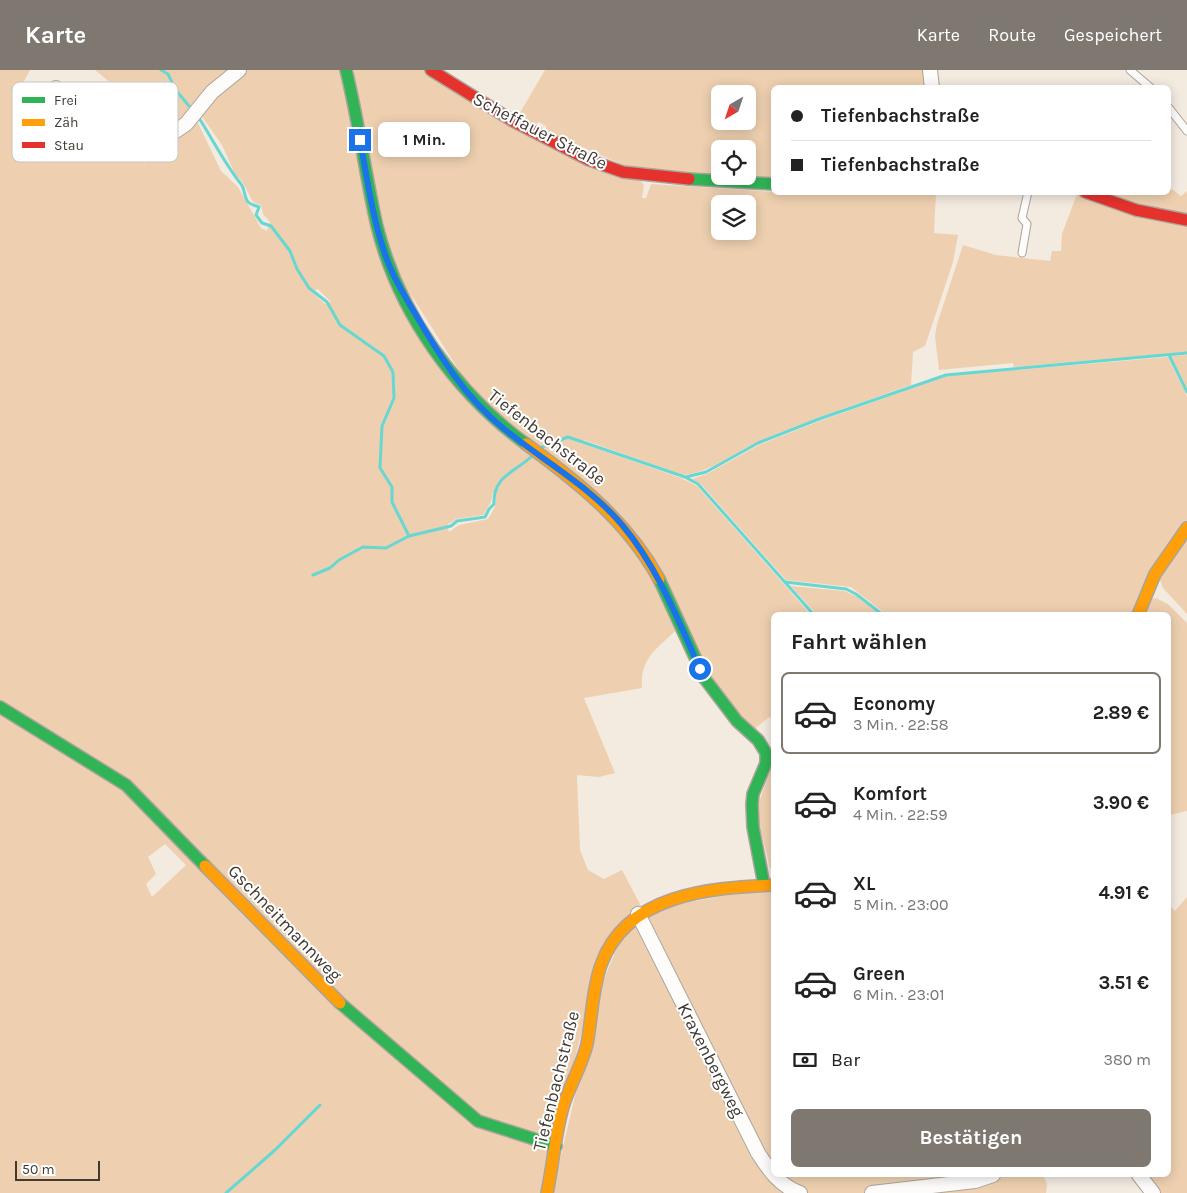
<!DOCTYPE html>
<html lang="de">
<head>
<meta charset="utf-8">
<style>
	body { margin:0; font-family:Karla,sans-serif; background:#f6f6f6; color:#222; height:100vh; display:flex; flex-direction:column; font-size:19px; white-space:nowrap }
	* { box-sizing:border-box; margin:0 }
	p { font-size:16px; color:#767676 }
	.icon { flex:none; width:28px; height:28px; fill:none; stroke:currentColor; stroke-width:2; stroke-linecap:round; stroke-linejoin:round }
	.map { position:relative; flex:1; overflow:hidden }
	.side { position:absolute; left:771px; top:542px; width:400px; height:565px; display:flex; flex-direction:column; background:#fff; border-radius:8px; box-shadow:0 2px 12px #0003 }
	.side>* { flex:none }
	.banner { position:absolute; left:771px; top:15px; width:400px; height:110px; border-radius:8px; box-shadow:0 2px 12px #0003; display:grid; align-content:center; height:110px; padding:0 20px; background:#fff }
	.needle { width:32px; rotate:219deg }
	.controls { position:absolute; left:711px; top:15px; display:grid; gap:10px }
	.controls a { display:grid; place-items:center; width:45px; height:45px; border-radius:8px; background:#fff; box-shadow:0 2px 12px #0003; font-size:25px }
	.scale { position:absolute; left:15px; bottom:12px; width:85px; box-sizing:border-box; padding-left:5px; border:2px solid #403a33; border-top:0; font-size:14px; line-height:18px; white-space:nowrap; color:#403a33; -webkit-text-stroke:4px #fff; paint-order:stroke }
	.end { position:absolute; width:22px; height:22px; margin:-11px; border:6px solid #1a73e8; background:#fff; box-shadow:0 0 0 2px #fff }
	.from { border-radius:50% }
	.bubble { position:absolute; height:35px; border-radius:8px; background:#fff; box-shadow:0 2px 12px #0003; font-size:16px; font-weight:700; line-height:35px; text-align:center }
	.banner b { display:flex; align-items:center; gap:18px; height:48px; font-size:19px }
	.banner b+b { border-top:1px solid #e0e0e0 }
	.banner i { width:12px; height:12px; background:#222 }
	ul { padding:0; list-style:none }
	li { display:flex; align-items:center; gap:15px; height:82px; margin:0 10px 8px; padding:0 10px; border:2px solid transparent; border-radius:8px }
	li div { flex:1 }
	li b { display:block; font-size:19px }
	li em { font-style:normal; font-weight:700 }
	li.on { border-color:#7f7870 }
	li>.icon { width:45px; height:45px; stroke-width:1.5 }
	h2 { padding:0 20px; font-size:22px; line-height:60px }
	.pay { display:flex; align-items:center; gap:12px; height:55px; padding:0 20px; font-size:19px }
	.pay p { margin-inline-start:auto }
	.action { display:flex; gap:10px; margin-top:auto; padding:10px 20px }
	.action a { flex:1; height:58px; border-radius:8px; background:#7f7870; color:#fff; font-size:20px; font-weight:700; line-height:58px; text-align:center }
	header { display:flex; align-items:center; gap:30px; box-sizing:border-box; height:70px; padding:0 25px; background:#7f7870; color:#fff }
	header strong { font-size:24px }
	nav { display:flex; gap:28px; margin-inline-start:auto; font-size:18px }
	.map>svg:first-child { display:block }
	.green { fill:#eed0b0; fill-rule:evenodd }
	.lines { fill:none; stroke-linecap:round; stroke-linejoin:round }
	.stream { stroke:#67d7d1; stroke-width:3 }
	.lane-casing { stroke:#aba49c; stroke-width:9 }
	.street-casing { stroke:#aba49c; stroke-width:16 }
	.fast-casing { stroke:#aba49c; stroke-width:14 }
	.slow-casing { stroke:#aba49c; stroke-width:14 }
	.jam-casing { stroke:#aba49c; stroke-width:14 }
	.lane { stroke:#fdfcfa; stroke-width:7 }
	.street { stroke:#fdfcfa; stroke-width:14 }
	.fast { stroke:#30b455; stroke-width:11 }
	.slow { stroke:#ff9f0a; stroke-width:11 }
	.jam { stroke:#e5322d; stroke-width:11 }
	.route { stroke:#1a73e8; stroke-width:6 }
	.labels { text-anchor:middle; dominant-baseline:central; stroke-width:4; stroke-linejoin:round; paint-order:stroke }
	.street-label { font-size:18px; fill:#403a33; stroke:#fff }
	.key { fill:#fff; stroke:#c6c4c2; stroke-width:1 }
	.key-label { font-size:14px; fill:#403a33 }
</style>
</head>
<body>
<header>
<strong>Karte</strong>
<nav><a>Karte</a><a>Route</a><a>Gespeichert</a></nav>
</header>
<div class="map">
<svg width="1187" height="1123" viewBox="0 0 1187 1123">
	<rect width="100%" height="100%" fill="#f3eae0"/>
	<g class="green">
		<path d="M0,0H30L21,17L85,85L137,82L145,94L146,85L152,79L196,49L221,101L238,117L261,158L267,161L270,152L263,144L261,135L253,132L242,111L235,104L222,75L200,44L216,24L244,0H344L367,128L443,296L578,417L640,484L675,561C656,580 640,588 642,618L584,628L615,703L599,707L577,705L580,780L588,800L604,809L622,800L641,836L626,847L587,940L542,1123H0ZM318,219L330,231V232L325,234L312,222ZM493,422C499,433 494,439 488,449L459,455L449,462L447,455L456,449L483,445L491,432ZM165,774L186,795L152,827L146,814L156,804L148,787Z"/>
		<path d="M95,0H233L175,58L136,14L124,24Z"/>
		<path d="M350,0H423L640,110L644,115L642,128H646L651,114L774,122L936,123L934,163L958,165L953,192L925,276L913,282L911,315C860,333 809,350 760,371C734,382 712,402 683,405L584,370L581,373L681,408L697,416L811,545H774V650L769,647L752,661L711,610L648,485L480,334L393,196ZM720,134H748V161H720Z"/>
		<path d="M545,0H927L929,17L774,18V110L748,106V79H720V106L638,101L546,62V56L539,52L534,55L518,46ZM720,24H748V51H720Z"/>
		<path d="M1169,117L1181,126L1187,121V148L1095,123L1169,122Z"/>
		<path d="M1077,124L1187,155V282L1014,297L1013,293L939,300L935,266L937,254L963,175L996,185L1050,191L1052,181H1061L1062,164Z"/>
		<path d="M1187,285V319L1171,286Z"/>
		<path d="M1168,287L1187,326V451L1134,545H887L851,517L786,510L701,414L692,409L707,404L759,375L820,351L947,306Z"/>
		<path d="M1187,464V544L1163,518L1159,507Z"/>
		<path d="M791,516L844,521L856,526L881,545H817Z"/>
		<path d="M1156,528L1168,534L1187,553V741L1169,745V545H1140L1152,529Z"/>
		<path d="M774,689V802L770,798L756,741Z"/>
		<path d="M774,817V1101L647,856L648,844L656,838Z"/>
		<path d="M1187,827V1123H1158L1144,1105H1169V835L1175,841Z"/>
		<path d="M640,857L777,1105H1043L1047,1114L1046,1123H552L601,916L625,859Z"/>
	</g>
	<g class="lines">
		<g class="stream">
			<path d="M161,0L168,4L175,19L189,36"/>
			<path d="M199,48C213,70 225,94 241,114C245,119 244,127 248,132C251,135 254,135 259,137L256,145L262,153L271,156L290,181L297,199L309,218L327,232L340,255L384,286L393,302L394,328L382,356L380,398L392,417V432L409,466"/>
			<path d="M1169,285L1187,322"/>
			<path d="M542,377L568,367L685,407L698,414L814,545"/>
			<path d="M686,407L706,402L758,373L819,349L946,305L1187,283"/>
			<path d="M313,505L330,498L339,490L363,477L386,478L409,466L451,456L457,451L485,447L489,439L494,434C493,406 514,403 532,386"/>
			<path d="M785,512L846,519L856,524L883,545"/>
			<path d="M226,1123L275,1080L320,1035"/>
		</g>
		<g class="lane-casing">
			<g id="lane">
				<path d="M1130,0L1151,18"/>
				<path d="M1169,38L1187,61"/>
				<path d="M1022,183L1027,154L1022,148L1028,122"/>
			</g>
		</g>
		<g class="street-casing">
			<g id="street">
				<path d="M930,0L932,18"/>
				<path d="M56,18L82,47L94,66L114,74L146,78L161,71L186,54L212,22L239,0"/>
				<path d="M638,844L758,1083C769,1100 780,1116 800,1123"/>
				<path d="M1139,1105L1153,1123"/>
				<path d="M872,1123L975,1111L993,1105"/>
			</g>
		</g>
		<g class="fast-casing">
			<g id="fast">
				<path d="M346,0C359,52 365,104 377,156C398,242 455,322 526,374"/>
				<path d="M689,109L774,114"/>
				<path d="M659,509L705,609L737,651L758,670L766,683V693L753,724L752,734L753,757L764,815"/>
				<path d="M0,637L126,715L205,796"/>
				<path d="M340,933L478,1051L556,1076"/>
			</g>
		</g>
		<g class="slow-casing">
			<g id="slow">
				<path d="M526,374C579,413 627,451 659,509"/>
				<path d="M1138,545L1155,504L1187,458"/>
				<path d="M205,796L340,933"/>
				<path d="M547,1123C553,1095 555,1065 563,1037C569,1016 582,996 587,974C592,948 592,920 601,895C626,824 709,818 774,815"/>
			</g>
		</g>
		<g class="jam-casing">
			<g id="jam">
				<path d="M431,0L513,51L589,90L623,102L689,109"/>
				<path d="M1085,122L1136,140L1187,150"/>
			</g>
		</g>
		<use href="#lane" class="lane"/>
		<use href="#street" class="street"/>
		<use href="#fast" class="fast"/>
		<use href="#slow" class="slow"/>
		<use href="#jam" class="jam"/>
	</g>
	<g class="lines">
		<path class="route" d="M360,70C367,107 372,145 384,181C391,204 404,225 416,245C441,288 465,327 503,358C543,391 590,416 623,456C658,498 678,550 700,599"/>
	</g>
	<g class="labels">
		<g class="street-label">
			<text transform="translate(540 61) rotate(27)">Scheffauer Straße</text>
			<text transform="translate(547 367) rotate(38)">Tiefenbachstraße</text>
			<text transform="translate(285 853) rotate(46)">Gschneitmannweg</text>
			<text transform="translate(711 990) rotate(63)">Kraxenbergweg</text>
			<text transform="translate(556 1011) rotate(-76)">Tiefenbachstraße</text>
		</g>
	</g>
	<rect x="12" y="12" width="166" height="80" rx="8" class="key"/>
	<rect x="22" y="27" width="23" height="6" fill="#30b455"/>
	<rect x="22" y="49" width="23" height="7" fill="#ff9f0a"/>
	<rect x="22" y="72" width="23" height="6" fill="#e5322d"/>
	<g class="key-label">
		<text x="54" y="35">Frei</text>
		<text x="54" y="57">Zäh</text>
		<text x="54" y="80">Stau</text>
	</g>
</svg>
<div class="controls">
<a><svg class="needle" viewBox="-14 -14 28 28"><path d="M0-13l5 13h-10z" fill="#e53935"/><path d="M0 13l5-13h-10z" fill="#767676"/></svg></a>
<a><svg class="icon" aria-label="locate" viewBox="0 0 24 24"><circle cx="12" cy="12" r="6"/><path d="M12 2v4M12 18v4M2 12h4M18 12h4"/></svg></a>
<a><svg class="icon" aria-label="layers" viewBox="0 0 24 24"><path d="M12 4l9 5-9 5-9-5zM3 14l9 5 9-5"/></svg></a>
</div>
<div class="scale">50 m</div>
<i class="end from" style="left:700px;top:599px"></i>
<i class="end" style="left:360px;top:70px"></i>
<div class="bubble" style="left:378px;top:52px;width:92px">1 Min.</div>
<div class="banner">
<b><i class="from"></i>Tiefenbachstraße</b>
<b><i></i>Tiefenbachstraße</b>
</div>
<section class="side">
<h2>Fahrt wählen</h2>
<ul>
<li class="on"><svg class="icon" aria-label="car" viewBox="0 0 24 24"><path d="M5 17H2v-5l4-1 3-4h7l3 4 3 1v5h-3M9 17h6M6 11h13"/><circle cx="7" cy="17" r="2"/><circle cx="17" cy="17" r="2"/></svg><div><b>Economy</b><p>3 Min. · 22:58</p></div><em>2.89 €</em></li>
<li><svg class="icon" aria-label="car" viewBox="0 0 24 24"><path d="M5 17H2v-5l4-1 3-4h7l3 4 3 1v5h-3M9 17h6M6 11h13"/><circle cx="7" cy="17" r="2"/><circle cx="17" cy="17" r="2"/></svg><div><b>Komfort</b><p>4 Min. · 22:59</p></div><em>3.90 €</em></li>
<li><svg class="icon" aria-label="car" viewBox="0 0 24 24"><path d="M5 17H2v-5l4-1 3-4h7l3 4 3 1v5h-3M9 17h6M6 11h13"/><circle cx="7" cy="17" r="2"/><circle cx="17" cy="17" r="2"/></svg><div><b>XL</b><p>5 Min. · 23:00</p></div><em>4.91 €</em></li>
<li><svg class="icon" aria-label="car" viewBox="0 0 24 24"><path d="M5 17H2v-5l4-1 3-4h7l3 4 3 1v5h-3M9 17h6M6 11h13"/><circle cx="7" cy="17" r="2"/><circle cx="17" cy="17" r="2"/></svg><div><b>Green</b><p>6 Min. · 23:01</p></div><em>3.51 €</em></li>
</ul>
<div class="pay"><svg class="icon" aria-label="cash" viewBox="0 0 24 24"><path d="M3 7h18v10H3z"/><circle cx="12" cy="12" r="2"/></svg>Bar<p>380 m</p></div>
<div class="action"><a>Bestätigen</a></div>
</section>
</div>
</body>
</html>
